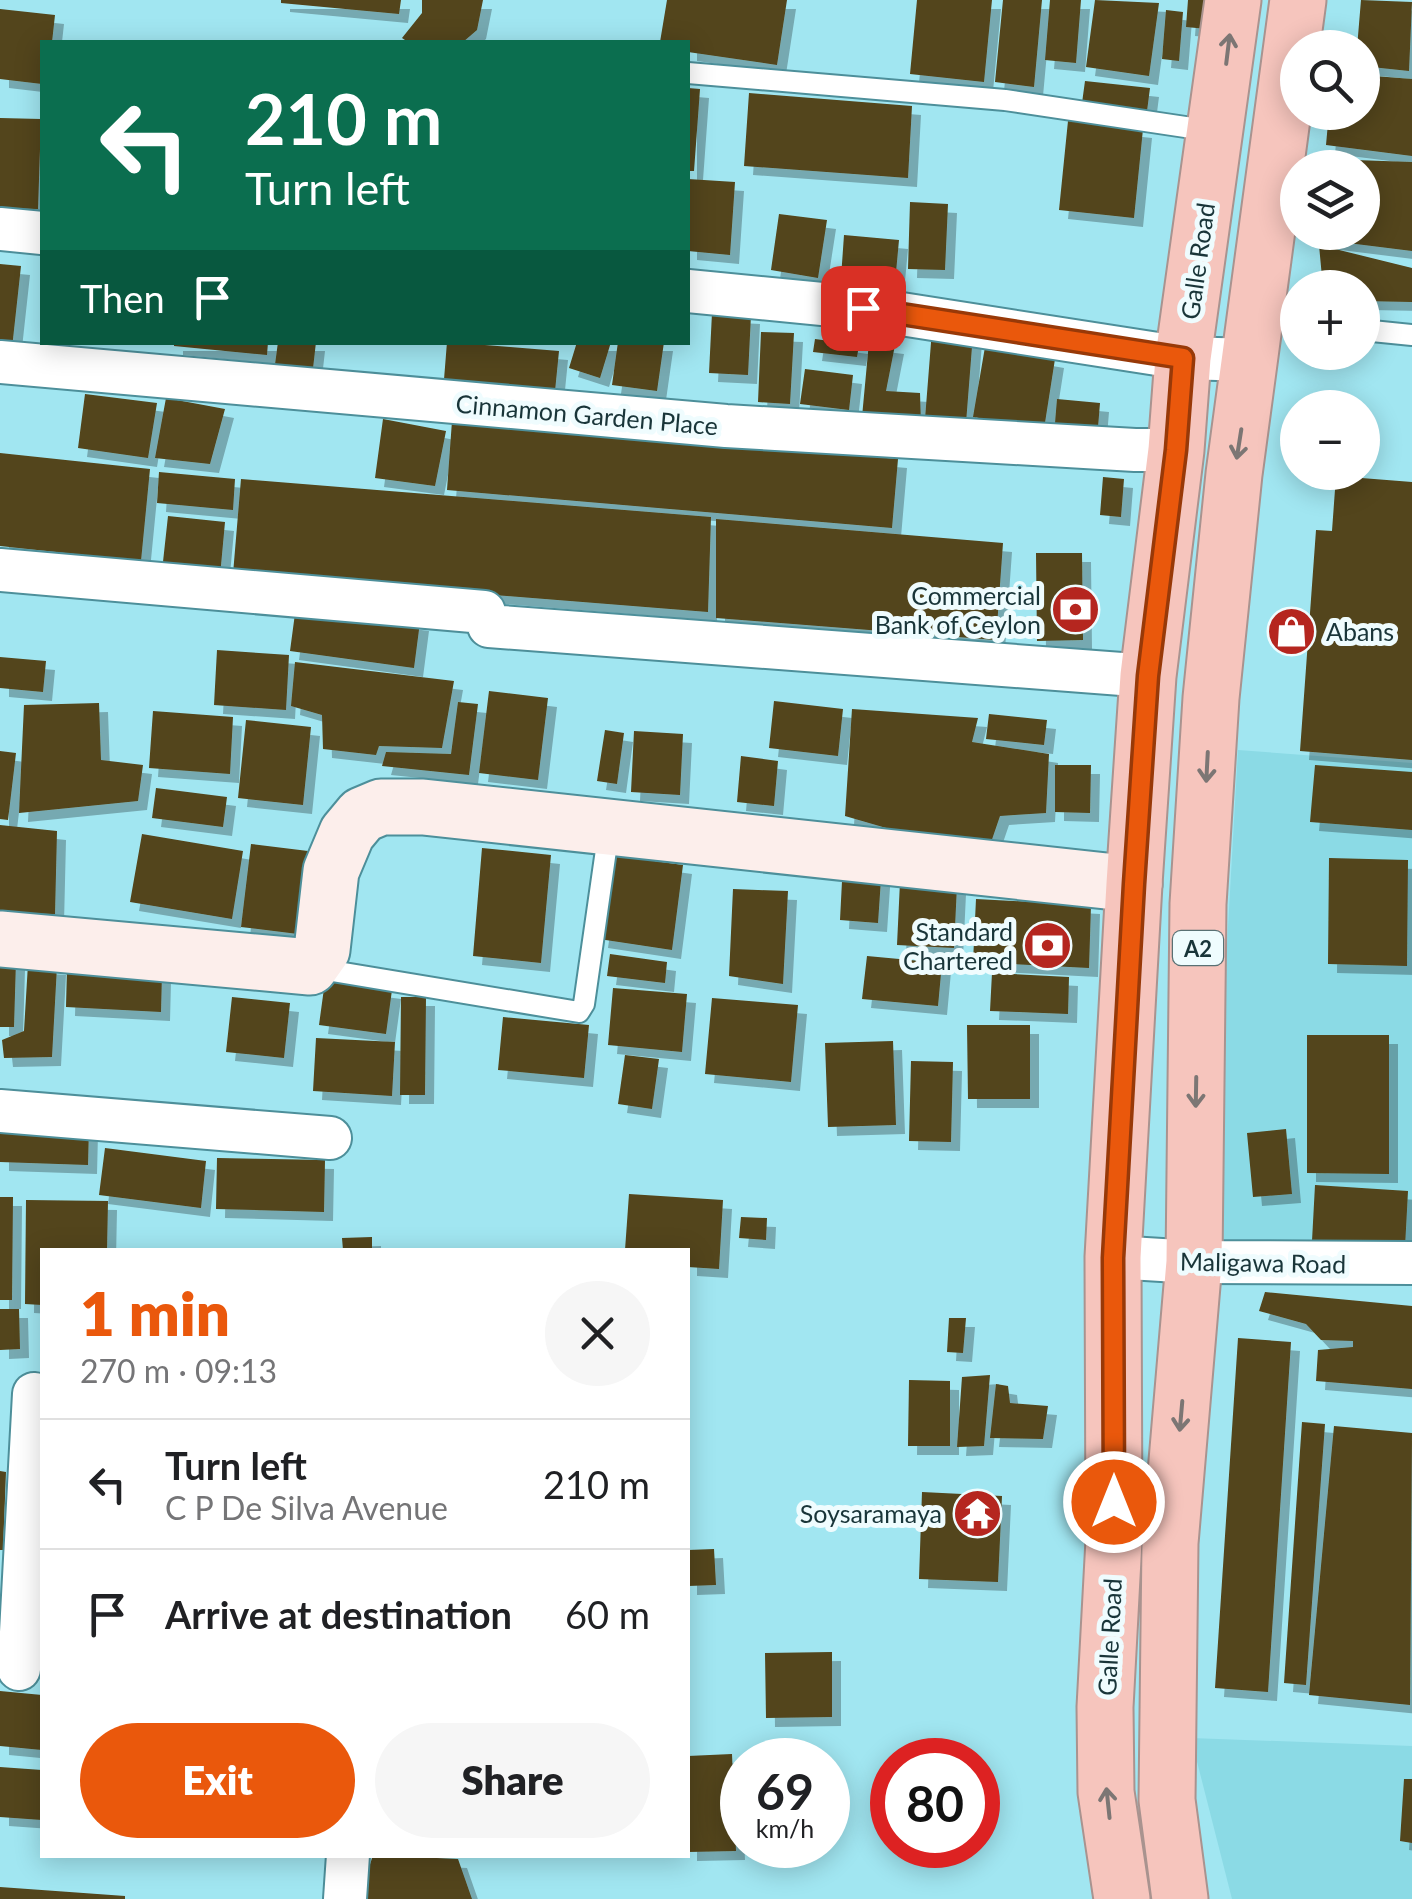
<!DOCTYPE html>
<meta charset="utf-8">
<style>
body{margin:0;font-family:Lato,sans-serif;background:#f6f6f6;color:#202124;height:100vh;display:flex;flex-direction:column;font-size:38px;white-space:nowrap}
*{box-sizing:border-box;margin:0}
p{font-size:32px;color:#757577}
.icon{flex:none;width:55px;height:55px;fill:none;stroke:currentColor;stroke-width:2;stroke-linecap:round;stroke-linejoin:round}
.map{position:relative;flex:1;overflow:hidden}
.panel{position:absolute;left:40px;top:1248px;width:650px;height:610px;display:flex;flex-direction:column;background:#fff;border-radius:0px;box-shadow:0 5px 25px #0003}
.panel>*{flex:none}
.banner{position:absolute;left:40px;top:40px;width:650px;height:305px;border-radius:0px;box-shadow:0 5px 25px #0003;background:#0b6e4f;color:#fff;overflow:hidden}
.tools{position:absolute;left:1280px;top:30px;display:grid;gap:20px}
.tools a{display:grid;place-items:center;width:100px;height:100px;border-radius:50%;background:#fff;box-shadow:0 5px 25px #0003;font-size:50px}
.speed{position:absolute;left:720px;top:1738px;display:flex;gap:20px;font-size:50px;font-weight:700;text-align:center}
.speed>*{display:grid;place-content:center;width:130px;height:130px;border-radius:50%;background:#fff;box-shadow:0 5px 25px #0003;line-height:1}
.speed small{font-size:25px;font-weight:400}
.speed .limit{border:15px solid #d22;background:#fff;color:#111}
.pin{position:absolute;display:grid;place-items:center;width:85px;height:85px;color:#fff;margin:-42px;border-radius:20px;box-shadow:0 5px 15px #0006}
.me{position:absolute;width:110px;margin:-55px;rotate:0deg;stroke-linejoin:round;filter:drop-shadow(0 0 8px #0008)}
.turn{display:flex;align-items:center;gap:35px;height:210px;padding:0 40px;font-size:45px}
.turn .icon{width:130px;height:130px;stroke-width:2.5}
.turn b{display:block;font-size:70px;line-height:85px}
.then{display:flex;align-items:center;height:95px;padding:0 40px;background:#0003;gap:20px;font-size:38px}
.round{display:grid;place-items:center;flex:none;width:105px;height:105px;border-radius:52px;background:#f6f6f6}
.summary{display:flex;align-items:center;justify-content:space-between;height:170px;padding:0 40px}
h1{font-size:60px;font-weight:800;line-height:75px;color:#ea580c}
.cta{display:flex;gap:20px;margin-top:auto;padding:20px 40px}
.cta a{flex:1;height:115px;border-radius:60px;background:#ea580c;color:#fff;font-size:40px;font-weight:800;line-height:115px;text-align:center}
.cta a+a{background:#f6f6f6;color:#202124}
ul{padding:0;list-style:none}
li{display:flex;align-items:center;gap:30px;height:130px;padding:0 40px;border-top:2px solid #e0e0e0}
li div{flex:1}
li b{display:block;font-size:38px}
li em{font-style:normal}
.map>svg:first-child{display:block}
.built{fill:#8bdae5}
.building{fill:#53441a;filter:url(#shadow)}
.lines{fill:none;stroke-linecap:round;stroke-linejoin:round}
.lane-casing{stroke:#4d8f9a;stroke-width:24}
.street-casing{stroke:#4d8f9a;stroke-width:46}
.secondary-casing{stroke:#4d8f9a;stroke-width:59}
.highway-casing{stroke:#a9938f;stroke-width:59}
.lane{stroke:#fff;stroke-width:20}
.street{stroke:#fff;stroke-width:42}
.secondary{stroke:#fceeeb;stroke-width:55}
.highway{stroke:#f6c5bd;stroke-width:55}
.oneway{stroke:#7c7674}
.route-casing{stroke:#983908;stroke-width:25}
.route{stroke:#ea580c;stroke-width:18}
.labels{text-anchor:middle;dominant-baseline:central;stroke-width:10;stroke-linejoin:round;paint-order:stroke}
.shield{fill:#effcfe;stroke:#597174;stroke-width:2.5}
.shield-label{font-size:22px;font-weight:bold;fill:#193539}
.street-label{font-size:25px;fill:#193539;stroke:#effcfe}
.poi-label{font-size:25px;fill:#193539;stroke:#effcfe;text-anchor:end}
</style>
<div class="map">
<svg width="1412" height="1899" viewBox="0 0 1412 1899">
<defs>
<filter id="shadow"><feDropShadow dx="9" dy="9" stdDeviation="0" flood-color="#0004"/></filter>
</defs>
<rect width="100%" height="100%" fill="#a1e6f1"/>
<path class="built" d="M1238,750L1412,763V1260L1210,1246Z
M1191,1738L1412,1746V1899H1232Z"/>
<path class="building" d="M281,0H401L399,14L281,3Z
M422,0H483L477,30L463,42H408L402,38L422,13Z
M667,0H787L777,65L688,52V42H660Z
M917,0H992L984,82L910,74Z
M1003,0H1042L1034,87L995,82Z
M1050,0H1081L1076,63L1045,60Z
M1095,0L1159,3L1149,76L1086,67Z
M1188,0H1210L1207,29L1186,27Z
M1361,0L1412,2L1409,71L1362,66V48H1357Z
M0,9L55,15L52,42H42V84L0,79Z
M1166,10L1183,12L1179,61L1162,59Z
M1362,75L1412,79V156L1326,145L1329,112H1362Z
M1085,81L1150,88L1147,111L1082,103Z
M688,88L700,89L694,171H688Z
M749,93L912,106L908,178L744,166Z
M0,118L41,119L38,209L0,208Z
M1068,121L1143,129L1134,218L1059,210Z
M1326,159L1412,162V251L1324,240V232H1362V168H1325Z
M688,179L735,182L730,255L688,251Z
M910,202L948,204L945,270L908,269Z
M779,214L827,220L818,278L771,270Z
M844,235L899,240L895,283L841,278Z
M1319,245L1412,268V302L1362,301V288H1323Z
M0,264L21,266L12,348L0,347Z
M712,313L751,315L748,375L709,373Z
M932,330L973,334L966,423L925,419Z
M761,332L794,333L790,404L758,402Z
M815,339L859,345L857,357L813,352Z
M174,342H268L267,355L174,346Z
M278,342H316L312,377L274,372Z
M447,342L559,351L554,401L443,392Z
M577,342H611L600,378L569,368Z
M618,342H664L657,391L612,385Z
M869,342L895,345L886,391L920,393L921,425L862,417Z
M985,347L1055,359L1044,429L973,417Z
M805,369L853,375L849,410L800,404Z
M85,394L157,403L148,458L78,448Z
M166,398L225,409L210,464L155,458Z
M1057,399L1100,403L1097,439L1054,435Z
M383,419L446,431L435,486L375,478Z
M452,421L898,459L892,528L447,490Z
M0,453L150,469L141,561L0,546Z
M159,472L235,479L233,510L157,503Z
M1336,476L1412,482V760L1300,751L1316,530L1332,531Z
M1103,477L1124,479L1121,517L1100,515Z
M241,479L711,517L708,612L233,574Z
M168,516L225,522L220,576L162,571Z
M716,519L1003,543L996,640L716,618Z
M1036,553H1082L1083,640L1037,641Z
M296,606L420,622L414,668L290,651Z
M217,650L289,655L286,710L214,705Z
M0,657L46,661L43,692L0,688Z
M295,662L454,681L442,748L379,746L376,755L323,749L322,715L291,706Z
M489,691L548,698L538,780L479,773Z
M774,701L843,709L838,756L769,748Z
M458,702L478,704L469,775L382,766L386,752L451,754Z
M99,703L101,760L143,765L138,801L19,813L24,705Z
M852,709L978,718L972,742L1049,754L1046,813L1000,816L986,857L845,816Z
M153,711L233,717L230,774L149,768Z
M989,714L1047,720L1044,745L986,739Z
M246,720L311,727L303,805L238,798Z
M605,730L624,733L617,784L597,781Z
M634,731L683,734L680,795L631,792Z
M0,751L16,753L8,820L0,819Z
M741,756L778,761L774,806L737,802Z
M1055,765H1091L1090,813L1055,812Z
M1315,765L1412,772V830L1310,822Z
M156,788L227,797L223,827L152,818Z
M0,825L57,831L55,914L0,913Z
M142,834L243,851L232,919L130,902Z
M251,844L308,851L298,934L241,927Z
M482,848L551,855L541,963L473,956Z
M611,855L683,865L672,950L599,939Z
M1329,858L1408,860L1407,966L1328,964Z
M843,862L882,864L878,923L840,920Z
M900,882L957,885L954,948L897,945Z
M733,889L788,891L783,984L729,976Z
M976,899L1091,905L1089,968L973,962Z
M610,954L667,962L665,983L607,976Z
M867,956L942,963L938,1006L862,999Z
M0,959L16,960L14,1027H0Z
M28,964L57,966L52,1057L4,1058L2,1040L24,1031Z
M67,968L162,973L161,1012L66,1007Z
M992,973L1069,977L1068,1014L990,1011Z
M325,981L392,990L386,1034L319,1025Z
M613,988L687,994L682,1052L608,1045Z
M232,997L290,1003L284,1058L226,1052Z
M401,997H426L425,1095H400Z
M712,998L798,1005L791,1082L705,1074Z
M503,1017L589,1025L584,1078L498,1070Z
M967,1025H1030V1099H968Z
M1307,1035H1389V1174L1307,1173Z
M316,1038L395,1042L392,1096L313,1091Z
M893,1041L896,1125L828,1127L825,1043Z
M625,1055L659,1059L652,1109L618,1104Z
M911,1061L953,1062L951,1142L909,1141Z
M0,1121L89,1125L88,1165L0,1162Z
M1286,1129L1292,1194L1253,1197L1247,1133Z
M105,1148L206,1161L201,1208L99,1195Z
M217,1158L325,1160L324,1212L216,1209Z
M1315,1185L1408,1191L1405,1247L1312,1241Z
M629,1194L723,1200L719,1269L688,1267V1250H625Z
M0,1197H13L12,1300H0Z
M26,1200L108,1201L107,1250H42V1305L25,1304Z
M741,1217L767,1218L766,1240L739,1238Z
M372,1237V1250H343L342,1238Z
M1265,1292L1412,1306V1389L1316,1381L1318,1350L1353,1347V1341L1321,1340L1306,1324L1259,1311Z
M0,1309H19L20,1349L0,1350Z
M949,1318H966L963,1353L947,1352Z
M1238,1338L1291,1342L1268,1692L1215,1688Z
M990,1375L984,1446L957,1447L962,1377Z
M909,1380L950,1381V1446H908Z
M996,1384L1008,1386L1010,1403L1048,1406L1043,1439L990,1438Z
M1302,1422L1325,1424L1306,1685L1284,1683Z
M1334,1426L1412,1433L1410,1705L1309,1695Z
M0,1471L6,1472L3,1550H0Z
M922,1492L1002,1496L998,1582L919,1579Z
M714,1549L716,1585L688,1586V1550Z
M832,1652V1717L766,1718L765,1653Z
M0,1691L42,1695V1750L0,1746Z
M732,1754L736,1851L688,1852V1756Z
M0,1767L42,1770V1820L0,1817Z
M1404,1779H1412V1843L1400,1841Z
M373,1855L458,1859L472,1899H359Z
M0,1887L125,1896V1899H0Z"/>
<g class="lines">
<defs>
<path id="lane" d="M688,73L1005,100L1212,131
M1259,317L1298,322
M1362,330L1412,335
M314,968L579,1012L584,1004L609,829"/>
<path id="street" d="M0,229L42,233
M688,291L863,308L1183,358L1252,360
M0,362L726,426L1135,450H1176
M0,570L484,612L489,626L1148,676
M0,1111L330,1138
M1113,1257L1194,1262L1412,1263
M19,1669L34,1394
M345,1899L348,1855"/>
<path id="secondary" d="M0,939L310,967L322,950L331,871L347,833L362,815L381,807H423L1134,884"/>
<path id="highway" d="M1122,1899L1106,1792L1105,1707L1114,1540L1113,1257L1134,884L1148,676L1176,450L1183,358L1233,0
M1180,1899L1167,1800L1170,1543L1194,1262L1198,904L1211,698L1234,474L1298,0"/>
</defs>
<use href="#lane" class="lane-casing"/>
<use href="#street" class="street-casing"/>
<use href="#secondary" class="secondary-casing"/>
<use href="#highway" class="highway-casing"/>
<use href="#lane" class="lane"/>
<use href="#street" class="street"/>
<use href="#secondary" class="secondary"/>
<use href="#highway" class="highway"/>
</g>
<defs><path id="oneway-shaft" d="M-6 0H5M1.5-3L5.5 0L1.5 3" fill="none" stroke-width="1.6" stroke-linecap="round" stroke-linejoin="round" transform="scale(2.5)"/></defs>
<g class="oneway">
<use href="#oneway-shaft" transform="translate(1228 49) rotate(-83)"/>
<use href="#oneway-shaft" transform="translate(1239 444) rotate(99)"/>
<use href="#oneway-shaft" transform="translate(1207 767) rotate(93)"/>
<use href="#oneway-shaft" transform="translate(1196 1092) rotate(91)"/>
<use href="#oneway-shaft" transform="translate(1181 1416) rotate(95)"/>
<use href="#oneway-shaft" transform="translate(1108 1803) rotate(-96)"/>
</g>
<g class="lines">
<defs>
<path id="route" d="M863,308L1183,358L1176,450L1148,676L1134,884L1113,1258L1114,1502"/>
</defs>
<use href="#route" class="route-casing"/>
<use href="#route" class="route"/>
</g>
<defs>
<symbol id="bank-disc" viewBox="-11 -11 22 22"><circle r="9.5" fill="#b5261f" stroke="#effcfe"/><path d="M-6-4H6V4H-6ZM0-2.3a2.3 2.3 0 1 0 0 4.6a2.3 2.3 0 1 0 0-4.6Z" fill="#fff"/></symbol>
<symbol id="shop-disc" viewBox="-11 -11 22 22"><circle r="9.5" fill="#b5261f" stroke="#effcfe"/><path d="M-5-2.5h2.3a2.7 3.5 0 0 1 5.4 0H5L5.5 6h-11ZM-1.5-2.5h3a1.5 2.3 0 0 0-3 0Z" fill="#fff"/></symbol>
<symbol id="temple-disc" viewBox="-11 -11 22 22"><circle r="9.5" fill="#b5261f" stroke="#effcfe"/><path d="M0-6L5-2H3V0L6.5 2.5H4V6H1.5V3h-3V6H-4V2.5H-6.5L-3 0V-2H-5Z" fill="#fff"/></symbol>
</defs>
<g fill-rule="evenodd">
<use href="#bank-disc" x="1048" y="582" width="55" height="55"/>
<use href="#shop-disc" x="1264" y="604" width="55" height="55"/>
<use href="#bank-disc" x="1020" y="918" width="55" height="55"/>
<use href="#temple-disc" x="950" y="1486" width="55" height="55"/>
</g>
<g class="labels">
<rect class="shield" x="1173" y="931" width="50" height="34" rx="8"/>
<g class="shield-label">
<text x="1198" y="948">A2</text>
</g>
<g class="street-label">
<text transform="translate(1197 261) rotate(-82)">Galle Road</text>
<text transform="translate(587 414) rotate(5)">Cinnamon Garden Place</text>
<text transform="translate(1263 1262) rotate(1)">Maligawa Road</text>
<text transform="translate(1109 1637) rotate(-87)">Galle Road</text>
</g>
<g class="poi-label">
<text x="1041" y="595">Commercial<tspan x="1041" dy="29">Bank of Ceylon</tspan></text>
<text x="1326" y="631" text-anchor="start">Abans</text>
<text x="1013" y="931">Standard<tspan x="1013" dy="29">Chartered</tspan></text>
<text x="942" y="1513">Soysaramaya</text>
</g>
</g>
</svg>
<div class="tools">
<a><svg class="icon" aria-label="search" viewBox="0 0 24 24"><circle cx="10" cy="10" r="6"/><path d="M15 15l6 6"/></svg></a>
<a><svg class="icon" aria-label="layers" viewBox="0 0 24 24"><path d="M12 4l9 5-9 5-9-5zM3 14l9 5 9-5"/></svg></a>
<a>+</a>
<a>−</a>
</div>
<div class="speed"><div>69<small>km/h</small></div><div class="limit">80</div></div>
<div class="pin" style="left:863px;top:308px;background:#d93025"><svg class="icon" aria-label="arrive" viewBox="0 0 24 24"><path d="M6 21V4h12l-3 4 3 4H6"/></svg></div>
<svg class="me" style="left:1114px;top:1502px" viewBox="-20 -20 40 40"><circle r="17" fill="#ea580c" stroke="#fff" stroke-width="3"/><path d="M0-11L8 9 0 5-8 9z" fill="#fff"/></svg>
<div class="banner">
<div class="turn"><svg class="icon" aria-label="left" viewBox="0 0 24 24"><path d="M17 20v-9H6M10 6l-5 5 5 5"/></svg><div><b>210 m</b>Turn left</div></div>
<div class="then">Then<svg class="icon" aria-label="arrive" viewBox="0 0 24 24"><path d="M6 21V4h12l-3 4 3 4H6"/></svg></div>
</div>
<section class="panel">
<div class="summary"><div><h1>1 min</h1><p>270 m · 09:13</p></div><a class="round"><svg class="icon" aria-label="close" viewBox="0 0 24 24"><path d="M6 6l12 12M18 6L6 18"/></svg></a></div>
<ul>
<li><svg class="icon" aria-label="left" viewBox="0 0 24 24"><path d="M17 20v-9H6M10 6l-5 5 5 5"/></svg><div><b>Turn left</b><p>C P De Silva Avenue</p></div><em>210 m</em></li>
<li><svg class="icon" aria-label="arrive" viewBox="0 0 24 24"><path d="M6 21V4h12l-3 4 3 4H6"/></svg><div><b>Arrive at destination</b></div><em>60 m</em></li>
</ul>
<div class="cta"><a>Exit</a><a>Share</a></div>
</section>
</div>
